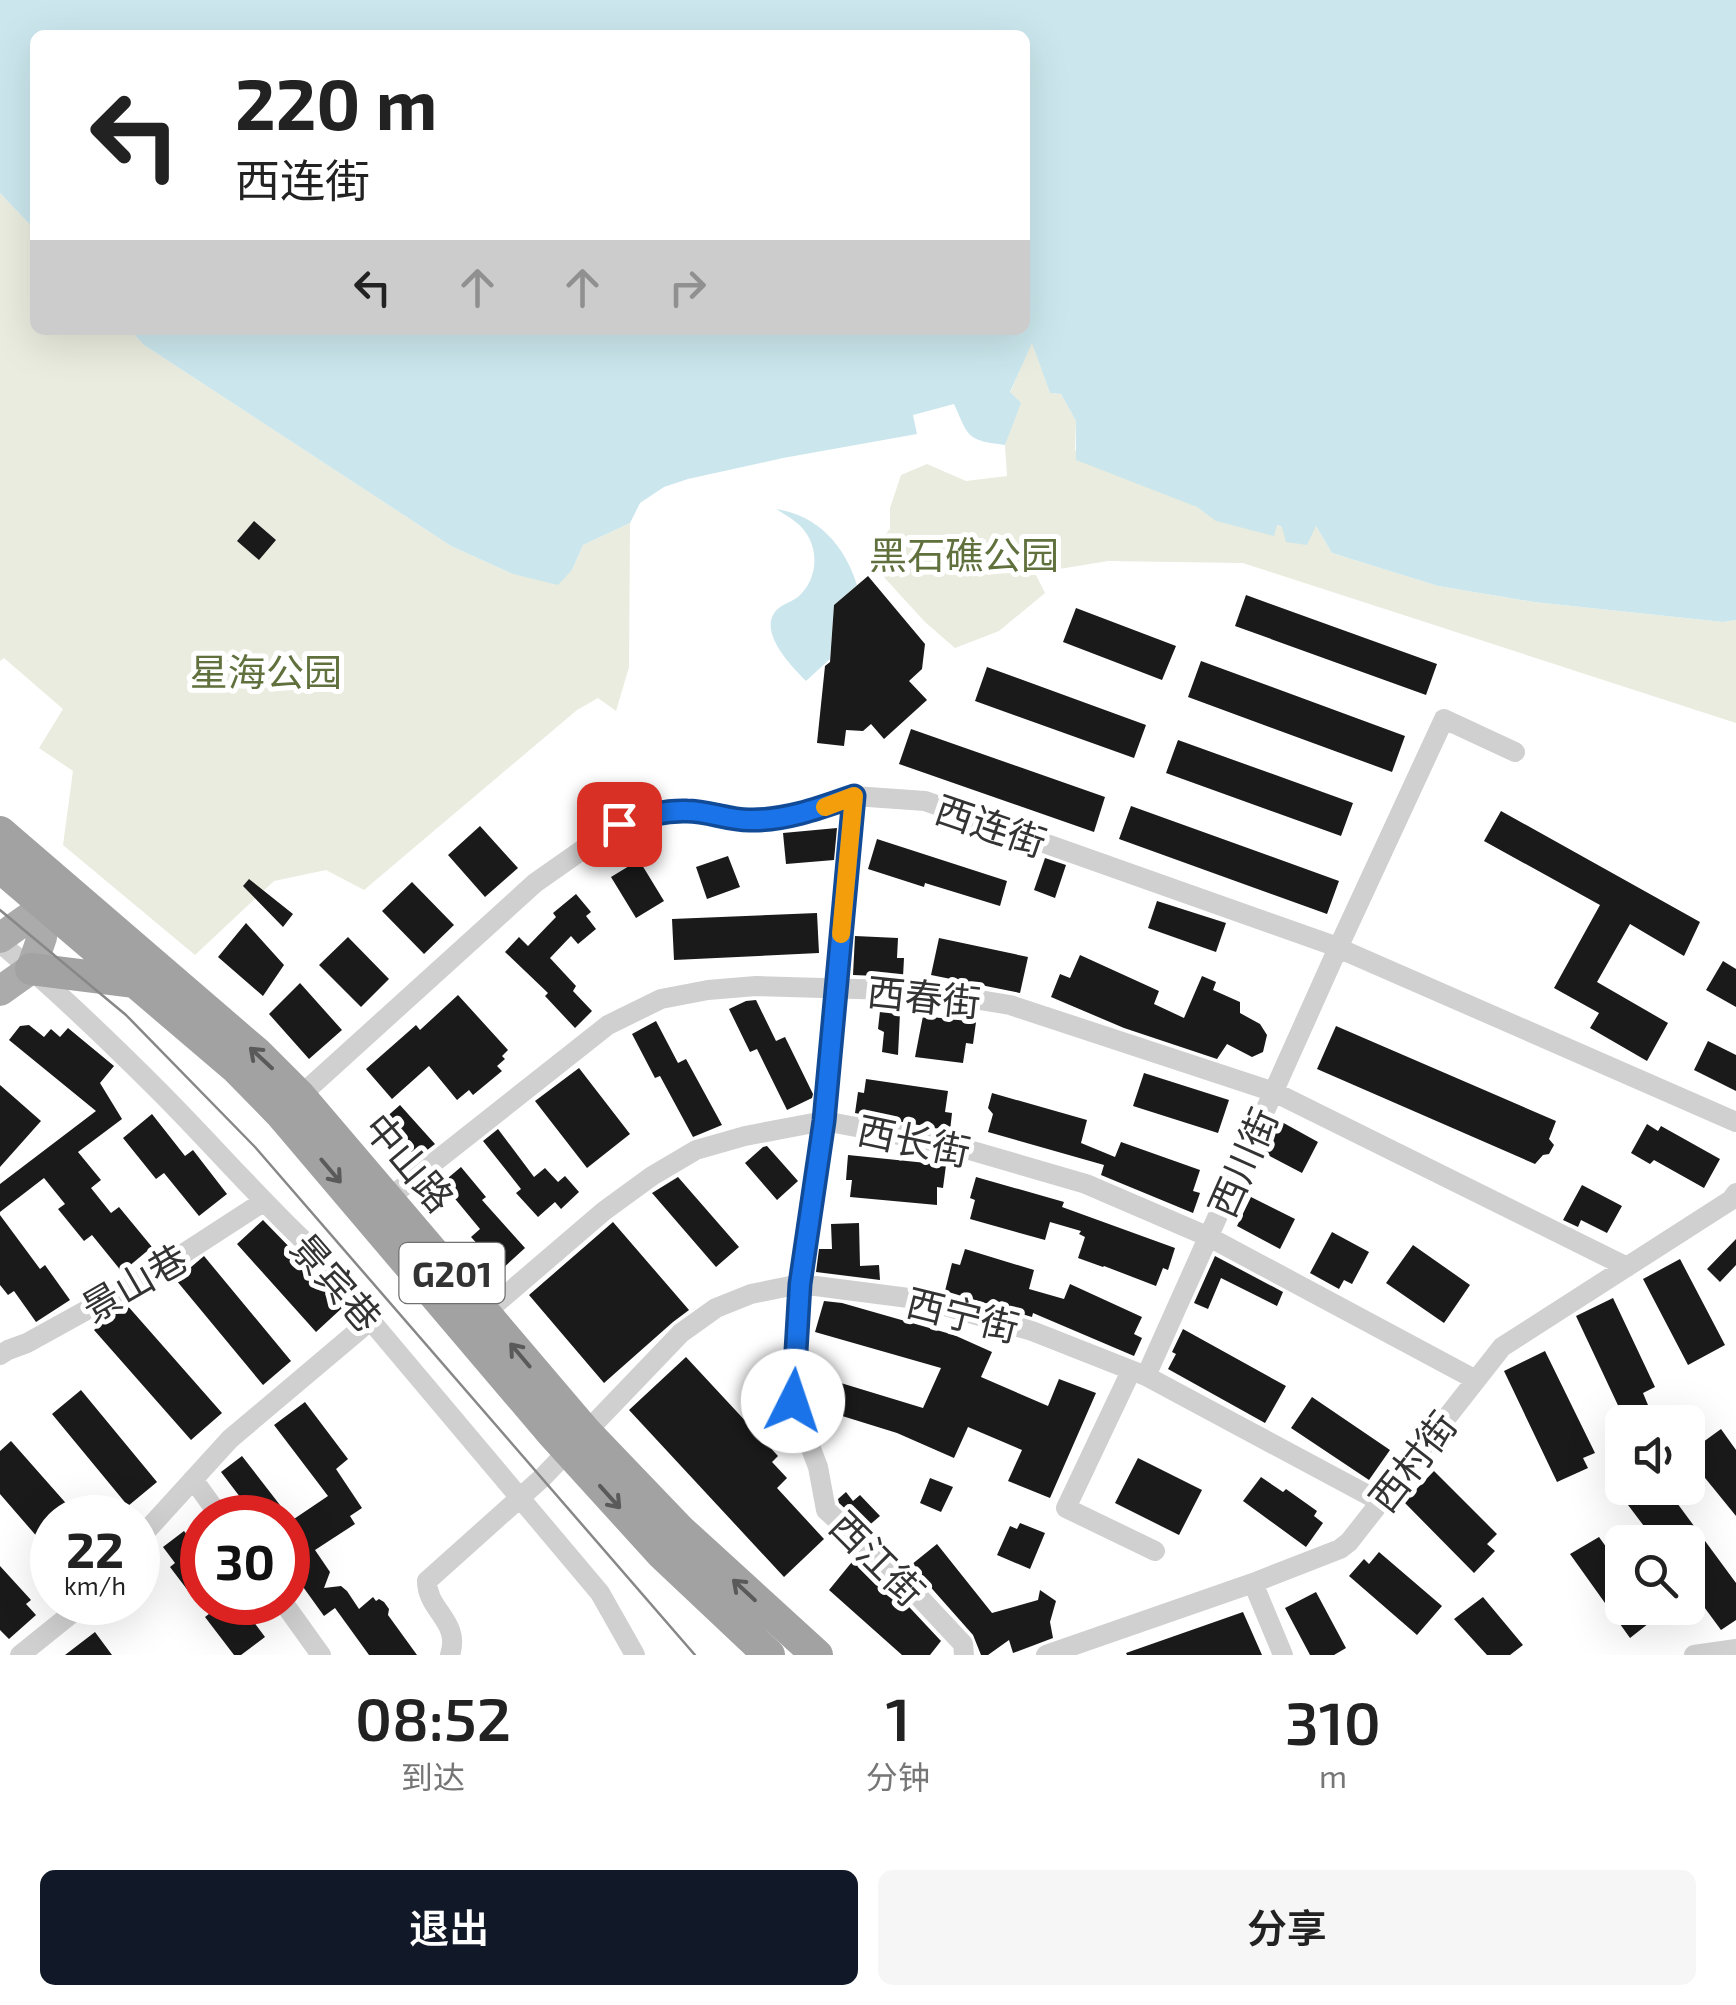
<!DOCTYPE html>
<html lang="zh">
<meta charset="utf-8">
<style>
body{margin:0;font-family:"Exo 2","Noto Sans SC",sans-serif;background:#f6f6f6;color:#222;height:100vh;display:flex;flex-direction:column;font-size:38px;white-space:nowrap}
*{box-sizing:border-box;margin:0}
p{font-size:32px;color:#767676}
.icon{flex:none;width:55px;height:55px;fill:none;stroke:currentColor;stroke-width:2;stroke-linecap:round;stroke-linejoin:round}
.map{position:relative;height:1655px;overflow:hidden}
.side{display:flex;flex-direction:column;background:#fff;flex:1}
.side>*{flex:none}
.hud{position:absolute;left:30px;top:30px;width:1000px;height:305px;border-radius:15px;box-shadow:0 10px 40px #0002;background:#fff;color:#222;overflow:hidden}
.tools{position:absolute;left:1605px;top:1405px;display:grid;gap:20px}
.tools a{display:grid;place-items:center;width:100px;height:100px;border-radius:15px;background:#fff;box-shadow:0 10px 40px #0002;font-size:50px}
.speed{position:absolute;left:30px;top:1495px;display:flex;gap:20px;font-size:50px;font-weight:700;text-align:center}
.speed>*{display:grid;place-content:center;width:130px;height:130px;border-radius:50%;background:#fff;box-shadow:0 10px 40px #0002;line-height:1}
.speed small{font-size:25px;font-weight:400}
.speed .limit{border:15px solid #d22;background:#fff;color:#111}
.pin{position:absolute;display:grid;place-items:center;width:85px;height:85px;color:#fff;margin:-42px;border-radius:20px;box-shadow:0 5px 15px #0006}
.me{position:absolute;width:110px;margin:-55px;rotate:4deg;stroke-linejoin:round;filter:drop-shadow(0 0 8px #0008)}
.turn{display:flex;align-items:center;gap:35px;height:210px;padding:0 40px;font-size:45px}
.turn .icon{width:130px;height:130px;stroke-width:2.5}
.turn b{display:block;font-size:70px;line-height:85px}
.lanes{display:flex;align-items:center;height:95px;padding:0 40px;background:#0003;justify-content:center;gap:50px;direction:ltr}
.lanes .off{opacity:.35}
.eta{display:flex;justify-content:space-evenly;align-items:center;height:170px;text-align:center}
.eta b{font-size:60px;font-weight:600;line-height:70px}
.action{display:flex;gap:20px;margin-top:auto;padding:20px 40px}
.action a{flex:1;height:115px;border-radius:15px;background:#111827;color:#fff;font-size:40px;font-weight:600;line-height:115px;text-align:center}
.action a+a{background:#f6f6f6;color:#222}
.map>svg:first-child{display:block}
.green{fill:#e9ecde}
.water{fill:#cbe7ed}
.building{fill:#1a1a1a}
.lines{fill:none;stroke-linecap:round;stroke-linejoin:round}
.minor{stroke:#d0d0d0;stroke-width:20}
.primary{stroke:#ababab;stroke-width:30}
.trunk{stroke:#a2a2a2;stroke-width:32}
.tram{stroke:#888;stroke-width:2.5}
.oneway{stroke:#5a5a5a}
.route-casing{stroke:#114b97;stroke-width:25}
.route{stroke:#1a73e8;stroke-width:18}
.slow{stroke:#f59e0b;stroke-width:18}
.labels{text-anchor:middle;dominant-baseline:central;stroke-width:10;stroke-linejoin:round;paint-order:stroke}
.shield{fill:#fff;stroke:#707070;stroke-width:2.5}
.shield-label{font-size:35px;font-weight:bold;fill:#333}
.park-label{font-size:38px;fill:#61713d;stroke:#fff}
.street-label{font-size:38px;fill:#333;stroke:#fff}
</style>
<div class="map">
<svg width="1736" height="1655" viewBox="0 0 1736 1655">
<rect width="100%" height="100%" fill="#fff"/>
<path class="green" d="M0,193L35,230V330H130L144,345L451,546L513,574L572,570L583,545L630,523L629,667L616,711L598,698L577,710L364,890L326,870L274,881L195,955L63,845L73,771L39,748L63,709L4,658L0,661Z
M1032,341L1050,393L1061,394L1076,421L1075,450L1197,507L1217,521L1274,535L1276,525L1282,527L1316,526L1332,553L1438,586L1534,602L1723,622L1736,620V723L1243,563L1108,561L1035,573L1045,593L999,631L955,648L925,622L882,575L883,537L890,529V508L901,475L927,464L966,481L1007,476L1005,445L1011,426L1010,393Z"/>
<path class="water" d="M0,0H1736V620L1723,622L1534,602L1438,586L1332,553L1316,526L1307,545L1286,542L1282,527L1277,525L1274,536L1216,521L1197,507L1076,460V421L1061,394L1050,393L1032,343L1010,392L1021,403L1005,445C966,440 969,437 954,404L913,415L917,434L783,458L688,479L664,487L640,503L630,523L583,545L572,570L558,585L513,574L451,546L144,345L130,330H1025V35H35V230L0,193Z
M776,509C818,515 845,546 857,585L834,605L830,659L806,681C792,667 762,636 773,615C778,605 790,603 798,597C816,582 820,553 806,533C799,522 787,516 776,509Z"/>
<path class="building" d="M254,521L276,540L259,560L237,541Z
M868,576L925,644L922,669L909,681L927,700L884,739L871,724L863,731L846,730L844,746L817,743L825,666L830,662L834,605Z
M1246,595L1437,664L1426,695L1235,626Z
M1076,608L1176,646L1162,680L1063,642Z
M1201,661L1405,736L1392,772L1188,697Z
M987,667L1146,725L1134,758L975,701Z
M911,729L1105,797L1094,832L899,764Z
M1178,740L1353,803L1341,836L1166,773Z
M1131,806L1339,881L1327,914L1119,839Z
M1501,811L1700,922L1684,956L1630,924L1597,982L1668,1023L1647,1061L1590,1028L1599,1013L1554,988L1600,905L1484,841Z
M480,826L518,868L485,897L448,855Z
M837,828L834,860L786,864L783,833Z
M877,839L1007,881L1000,906L925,883L924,887L868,869Z
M728,856L740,887L707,899L696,867Z
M1045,858L1066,865L1055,898L1034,890Z
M639,860L664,901L636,918L611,877Z
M249,879L293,914L283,927L243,886Z
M412,882L454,925L424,954L382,911Z
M576,894L591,912L586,916L596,929L578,944L571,936L550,958L576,986L573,991L592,1011L575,1028L545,996L548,993L505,952L519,937L528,946L556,917L553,913Z
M1157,901L1226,923L1216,952L1148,928Z
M817,913L819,953L674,960L672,919Z
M246,923L284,965L263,996L218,957Z
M855,936L898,938L897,958H904L903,977L853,975Z
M348,937L389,979L361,1007L319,965Z
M939,938L1028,957L1020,993L931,975Z
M1080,955L1159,991L1154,1004L1184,1018L1202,976L1216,982L1213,990L1240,1002V1013L1260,1024L1267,1035L1263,1052L1252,1057L1227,1044L1217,1059L1124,1028L1051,997L1060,974L1070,978Z
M1723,961L1736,969V1007L1706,990Z
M300,983L342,1030L309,1059L269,1014Z
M458,995L508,1050L502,1056L505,1059L497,1066L502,1071L473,1095L469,1090L457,1100L429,1066L392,1099L366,1069L416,1025L420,1030Z
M756,1000L776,1041L785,1037L813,1094L812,1098L787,1110L757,1049L750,1052L729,1009L746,1001Z
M880,1011L900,1013L898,1055L882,1052L884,1032L878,1029Z
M923,1016L976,1022L973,1044L966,1043L963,1063L915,1057Z
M656,1021L678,1063L686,1059L722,1125L693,1137L660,1076L655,1078L632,1034Z
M29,1025L44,1037L51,1029L60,1037L68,1028L114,1066L100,1083L122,1119L78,1152L101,1180L91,1188L111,1213L119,1207L152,1247L122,1272L92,1235L84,1241L58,1209L65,1204L44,1178L0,1212V1184L96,1111L9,1040L20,1026Z
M1336,1026L1556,1121L1549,1139L1554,1145L1549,1154L1543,1155L1535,1164L1317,1069Z
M1708,1041L1736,1055V1091L1694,1070Z
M579,1068L630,1134L587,1168L535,1101Z
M1144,1073L1229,1100L1218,1133L1133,1106Z
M866,1079L948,1091L945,1112L952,1113L950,1131L855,1113L858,1092L864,1093Z
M0,1085L41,1121L0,1167Z
M992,1093L1087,1120L1081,1143L1115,1157L1121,1142L1200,1170L1193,1191L1200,1193L1193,1213L1101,1175L1104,1165L988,1132L993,1114L988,1108Z
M400,1105L435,1144L417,1158L383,1120Z
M152,1114L185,1156L193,1150L227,1194L199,1216L164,1173L156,1179L123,1138Z
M1280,1121L1318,1142L1302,1173L1264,1153Z
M1647,1124L1658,1131L1661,1126L1720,1159L1704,1188L1654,1160L1650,1164L1631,1153Z
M498,1129L534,1177L545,1168L558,1182L565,1176L579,1192L561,1209L555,1202L538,1217L516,1193L521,1189L483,1141Z
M767,1146L798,1181L777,1200L745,1163L763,1147Z
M848,1155L946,1165L943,1188L937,1187V1205L850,1197L852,1180H846Z
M461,1167L486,1197L482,1200L525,1248L501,1270L471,1237L480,1229L442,1183Z
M678,1177L739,1247L716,1267L652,1193Z
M976,1177L1064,1202L1062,1207L1175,1248L1168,1270L1163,1268L1156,1286L1104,1266L1103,1267L1078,1258L1085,1237L1079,1234L1081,1231L1050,1222L1045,1240L970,1219L975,1200L970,1198Z
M1582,1185L1622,1206L1607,1233L1581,1220L1578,1227L1563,1220Z
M1251,1197L1295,1219L1280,1249L1237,1226Z
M0,1215L40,1269L45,1265L70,1300L36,1322L14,1291L8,1295L0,1285Z
M263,1220L300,1258L342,1308L316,1332L237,1244Z
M613,1222L689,1310L673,1322L604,1383L529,1295Z
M859,1223L860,1266L879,1265L880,1280L816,1272L819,1249H832L831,1224Z
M1332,1232L1369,1252L1352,1284L1344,1280L1339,1289L1310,1273Z
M1736,1239V1265L1720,1282L1707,1269Z
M1413,1245L1470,1285L1444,1323L1386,1283Z
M965,1249L1034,1270L1029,1289L1064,1299L1070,1284L1142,1317L1134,1334L1142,1338L1134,1356L1033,1313L1032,1317L945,1291L952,1263L960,1265Z
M204,1256L291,1361L263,1385L176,1280Z
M1215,1256L1283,1292L1277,1306L1221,1278L1208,1309L1194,1303Z
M1680,1259L1725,1345L1688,1365L1643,1279Z
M1613,1298L1655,1387L1643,1393L1648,1405L1623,1416L1576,1316Z
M824,1301L842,1303L954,1335L992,1352L981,1377L1048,1406L1059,1379L1096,1393L1050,1498L1008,1481L1022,1450L968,1427L954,1458L897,1433L810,1406L807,1399L808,1373L923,1408L941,1368L815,1332Z
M126,1304L222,1413L191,1440L94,1330Z
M1183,1329L1286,1386L1265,1423L1168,1369L1176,1354L1172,1352Z
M1545,1351L1595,1453L1583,1458L1588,1468L1557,1482L1504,1371Z
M686,1357L778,1456L772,1462L787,1478L777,1488L824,1539L784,1577L629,1410Z
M81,1390L157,1482L128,1506L52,1414Z
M1312,1397L1390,1450L1369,1480L1291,1428Z
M305,1402L348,1459L336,1469L362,1508L350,1516L355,1524L315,1550L330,1572L324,1588L341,1586L347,1591L359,1609L373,1597L376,1601L379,1599L384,1602L389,1609L388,1615L417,1655H369L335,1608L324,1616L288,1566V1523L328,1496L274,1425Z
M1721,1429L1736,1450V1516L1688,1457V1453Z
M11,1441L79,1518H52V1554L0,1494V1451Z
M242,1456L290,1518H256L221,1472Z
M1138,1458L1202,1490L1179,1535L1115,1503Z
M1434,1471L1497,1534L1487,1544L1495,1551L1474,1573L1404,1502Z
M1261,1477L1283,1492L1286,1489L1317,1511L1314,1516L1323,1523L1306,1547L1243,1501Z
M930,1478L953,1487L941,1512L920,1503Z
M1642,1488H1666L1736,1583V1620L1721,1630L1688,1585V1542H1656L1625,1501Z
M846,1492L853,1501L860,1495L880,1516L866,1528L839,1503L838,1499Z
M1020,1523L1045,1533L1030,1569L997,1555L1010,1526L1017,1529Z
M184,1531L202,1554V1582L189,1592L170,1567L175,1563L163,1547Z
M1599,1537L1622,1569V1608H1651L1658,1616L1630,1638L1570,1554Z
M937,1544L992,1613L1038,1600L1040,1590L1056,1601L1050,1622L1053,1638L1013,1653L1009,1640L988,1655H981L973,1635L911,1565Z
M1379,1552L1442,1606L1417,1635L1349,1576L1364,1559L1369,1564Z
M856,1557L896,1593L941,1641L930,1655H902L829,1590Z
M0,1566L31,1600L26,1604L36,1615L9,1639L0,1630Z
M1316,1592L1346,1648L1334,1655H1310L1285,1608Z
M1483,1597L1523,1645L1510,1655H1487L1454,1619Z
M209,1602H239L265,1637L241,1655H234L205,1617L214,1610Z
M1243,1612L1262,1655H1127L1126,1653Z
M95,1632L112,1655H65Z"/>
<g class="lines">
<path class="minor" d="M854,796L824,1121L800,1284L793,1401L818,1467L826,1510L906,1583L963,1644L964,1655
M0,943C55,989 107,1039 158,1090C207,1139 252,1191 302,1239L600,1593L635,1655
M300,1096L535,883L619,824L654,813L688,810L747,820L775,818L818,810L854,796L925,801L1329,944L1736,1122
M389,1198L608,1025L661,999L708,990L756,986L925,991L1010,1005L1274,1092L1627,1267
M485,1313L604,1211L652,1176L696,1150L745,1136L824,1121L952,1145L1086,1184L1209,1237L1476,1380
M0,1355L8,1350L27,1343L152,1274L263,1202
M1131,1371L1066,1508L1155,1551
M1146,1376L1338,948L1444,719L1515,752
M193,1479L221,1518
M138,1540L230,1439L371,1320
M1253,1583L1283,1655
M283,1602L321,1655
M20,1655L86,1602
M450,1655C461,1621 427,1611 427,1581L542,1478L681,1333L716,1308L751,1294L800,1284L924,1300L1032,1331L1146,1376L1381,1502
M1046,1655L1253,1583L1340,1549L1349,1542L1502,1347L1731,1200L1736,1193
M1694,1655L1736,1649"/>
<path class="primary" d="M0,938L45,906L56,902
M0,991L31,969L42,937L45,884"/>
<path class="trunk" d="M0,832L258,1054L300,1096L586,1432L680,1530L817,1655
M0,867L236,1068L280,1113L551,1432L661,1553L769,1655
M31,969L135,982"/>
<path class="tram" d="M0,910L126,1015L255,1147L695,1655"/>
</g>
<defs><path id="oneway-shaft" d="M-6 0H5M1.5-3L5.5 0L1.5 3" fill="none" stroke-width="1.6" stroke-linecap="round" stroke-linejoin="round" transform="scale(2.5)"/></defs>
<g class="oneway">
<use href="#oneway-shaft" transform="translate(261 1058) rotate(-137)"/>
<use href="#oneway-shaft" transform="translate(331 1171) rotate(50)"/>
<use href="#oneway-shaft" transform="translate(520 1355) rotate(-130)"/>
<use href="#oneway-shaft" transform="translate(610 1497) rotate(48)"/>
<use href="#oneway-shaft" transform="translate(744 1590) rotate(-137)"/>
</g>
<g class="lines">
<defs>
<path id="route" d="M619,824C642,817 663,810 687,811C708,811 728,820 749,820C785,821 820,808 854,796L824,1121L800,1284L793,1401"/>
</defs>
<use href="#route" class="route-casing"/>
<use href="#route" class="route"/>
<path class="slow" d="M825,807L854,796L841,934"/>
</g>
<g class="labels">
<rect class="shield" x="399.5" y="1243" width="105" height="60" rx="8"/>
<g class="shield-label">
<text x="452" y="1273">G201</text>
</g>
<g class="park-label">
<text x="964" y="554">黑石礁公园</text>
<text x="266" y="671">星海公园</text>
</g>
<g class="street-label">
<text transform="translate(991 825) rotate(19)">西连街</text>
<text transform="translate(924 996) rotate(6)">西春街</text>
<text transform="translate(914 1140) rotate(12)">西长街</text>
<text transform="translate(410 1162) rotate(50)">中山路</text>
<text transform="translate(1242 1162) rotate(-66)">西川街</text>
<text transform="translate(134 1282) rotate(-30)">景山巷</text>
<text transform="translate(337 1282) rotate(49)">景宾巷</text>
<text transform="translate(963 1314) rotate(14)">西宁街</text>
<text transform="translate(1412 1461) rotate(-52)">西村街</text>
<text transform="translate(878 1558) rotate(45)">西江街</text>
</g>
</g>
</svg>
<div class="tools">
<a><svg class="icon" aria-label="sound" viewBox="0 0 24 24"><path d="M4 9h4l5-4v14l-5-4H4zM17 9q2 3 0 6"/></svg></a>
<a><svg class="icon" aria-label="search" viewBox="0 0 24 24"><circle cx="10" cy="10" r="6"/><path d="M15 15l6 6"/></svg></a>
</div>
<div class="speed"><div>22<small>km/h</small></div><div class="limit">30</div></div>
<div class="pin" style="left:619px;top:824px;background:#d93025"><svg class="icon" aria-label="arrive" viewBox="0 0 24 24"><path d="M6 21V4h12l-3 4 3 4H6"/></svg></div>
<svg class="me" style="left:793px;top:1401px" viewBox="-20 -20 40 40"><circle r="19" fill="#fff"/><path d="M0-13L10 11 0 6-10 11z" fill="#1a73e8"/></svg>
<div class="hud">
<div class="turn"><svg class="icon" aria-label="left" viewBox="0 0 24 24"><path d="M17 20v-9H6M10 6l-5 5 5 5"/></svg><div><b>220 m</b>西连街</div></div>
<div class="lanes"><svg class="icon" aria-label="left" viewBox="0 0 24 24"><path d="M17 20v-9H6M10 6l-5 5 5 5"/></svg><svg class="icon off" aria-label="ahead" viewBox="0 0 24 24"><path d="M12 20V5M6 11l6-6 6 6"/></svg><svg class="icon off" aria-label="ahead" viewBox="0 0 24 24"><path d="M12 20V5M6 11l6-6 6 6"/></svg><svg class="icon off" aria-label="right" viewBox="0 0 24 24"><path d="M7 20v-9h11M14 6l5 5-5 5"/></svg></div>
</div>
</div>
<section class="side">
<div class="eta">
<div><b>08:52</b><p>到达</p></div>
<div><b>1</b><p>分钟</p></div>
<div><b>310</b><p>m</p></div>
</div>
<div class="action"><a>退出</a><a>分享</a></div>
</section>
